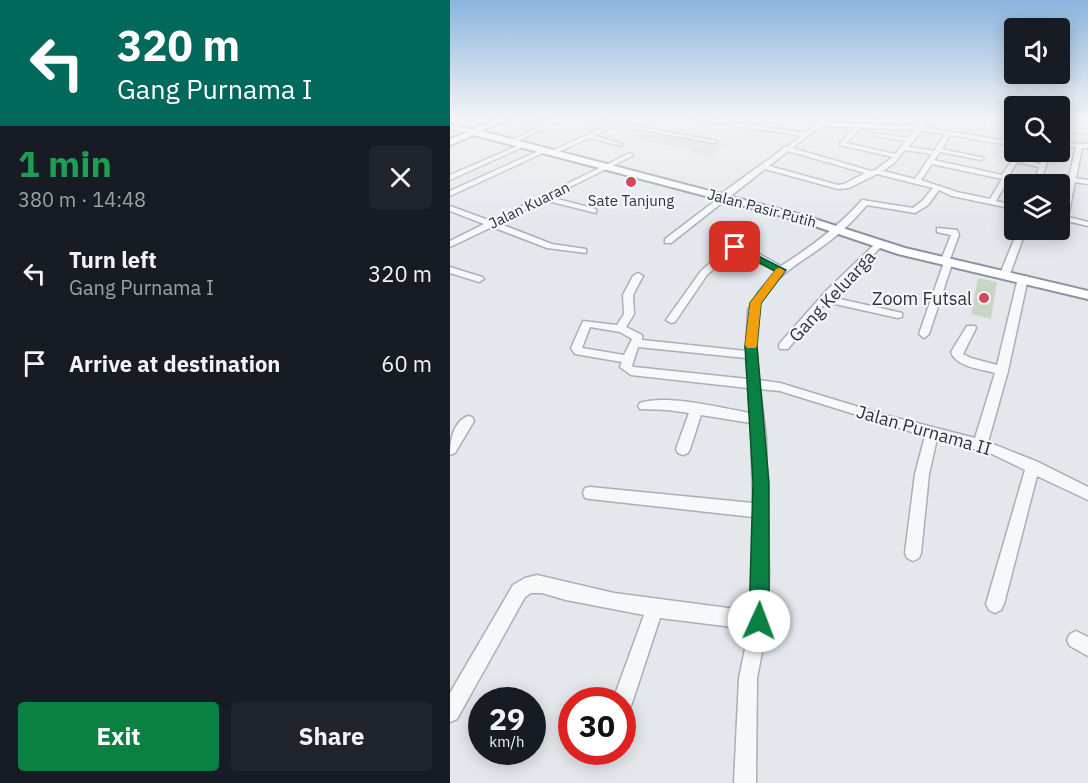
<!DOCTYPE html>
<meta charset="utf-8">
<style>
body{margin:0;font-family:"IBM Plex Sans",sans-serif;background:#20242c;color:#f1f3f6;height:100vh;display:flex;flex-direction:column;font-size:22px;white-space:nowrap}
*{box-sizing:border-box;margin:0}
p{font-size:20px;color:#9ea1a6}
.icon{flex:none;width:33px;height:33px;fill:none;stroke:currentColor;stroke-width:2;stroke-linecap:round;stroke-linejoin:round}
.map{position:relative;flex:1;overflow:hidden}
.side{display:flex;flex-direction:column;background:#171b24;width:450px}
.side>*{flex:none}
.banner{background:#00695c;color:#fff;overflow:hidden}
.tools{position:absolute;left:554px;top:18px;display:grid;gap:12px}
.tools a{display:grid;place-items:center;width:66px;height:66px;border-radius:6px;background:#171b24;box-shadow:0 3px 15px #0003;font-size:30px}
.speed{position:absolute;left:18px;top:687px;display:flex;gap:12px;font-size:30px;font-weight:700;text-align:center}
.speed>*{display:grid;place-content:center;width:78px;height:78px;border-radius:50%;background:#171b24;box-shadow:0 3px 15px #0003;line-height:1}
.speed small{font-size:15px;font-weight:400}
.speed .limit{border:9px solid #d22;background:#fff;color:#111}
.pin{position:absolute;display:grid;place-items:center;width:51px;height:51px;color:#fff;margin:-26px;border-radius:12px;box-shadow:0 3px 9px #0006}
.me{position:absolute;width:66px;margin:-33px;rotate:2deg;stroke-linejoin:round;filter:drop-shadow(0 0 4px #0008)}
.turn{display:flex;align-items:center;gap:21px;height:126px;padding:0 18px;font-size:27px}
.turn .icon{width:78px;height:78px;stroke-width:2.5}
.turn b{display:block;font-size:42px;line-height:51px}
.round{display:grid;place-items:center;flex:none;width:63px;height:63px;border-radius:6px;background:#20242c}
.summary{display:flex;align-items:center;justify-content:space-between;height:102px;padding:0 18px}
h1{font-size:36px;font-weight:700;line-height:45px;color:#1e9e55}
.action{display:flex;gap:12px;margin-top:auto;padding:12px 18px}
.action a{flex:1;height:69px;border-radius:6px;background:#0b8043;color:#fff;font-size:24px;font-weight:700;line-height:69px;text-align:center}
.action a+a{background:#20242c;color:#f1f3f6}
ul{padding:0;list-style:none}
li{display:flex;align-items:center;gap:18px;height:90px;padding:0 18px}
li div{flex:1}
li b{display:block;font-size:22px}
li em{font-style:normal}
main{display:flex;flex:1;min-height:0}
.map>svg:first-child{display:block}
.built{fill:#d2d6de}
.green{fill:#c9d6c5}
.lines{fill:none;stroke-linecap:round;stroke-linejoin:round}
.minor-casing{stroke:#a9aeb7;stroke-width:3}
.highway-casing{stroke:#8b94a3;stroke-width:4}
.minor{fill:#f7f8fa;fill-rule:evenodd}
.highway{fill:#fff;fill-rule:evenodd}
.route{fill:#0b8043;stroke:#07532c;stroke-width:1.5}
.slow{fill:#f59e0b}
.poi-dot{fill:#d1495b;stroke:#f4f6f9;stroke-width:2}
.labels{text-anchor:middle;dominant-baseline:central;stroke-width:4.5;stroke-linejoin:round;paint-order:stroke}
.far-poi-label{font-size:15px;fill:#2b3445;stroke:#f4f6f9}
.far-street-label{font-size:15px;fill:#2b3445;stroke:#f4f6f9}
.street-label{font-size:18px;fill:#2b3445;stroke:#f4f6f9}
.poi-label{font-size:18px;fill:#2b3445;stroke:#f4f6f9;text-anchor:end}
</style>
<main>
<section class="side">
<div class="banner">
<div class="turn"><svg class="icon" aria-label="left" viewBox="0 0 24 24"><path d="M17 20v-9H6M10 6l-5 5 5 5"/></svg><div><b>320 m</b>Gang Purnama I</div></div>
</div>
<div class="summary"><div><h1>1 min</h1><p>380 m · 14:48</p></div><a class="round"><svg class="icon" aria-label="close" viewBox="0 0 24 24"><path d="M6 6l12 12M18 6L6 18"/></svg></a></div>
<ul>
<li><svg class="icon" aria-label="left" viewBox="0 0 24 24"><path d="M17 20v-9H6M10 6l-5 5 5 5"/></svg><div><b>Turn left</b><p>Gang Purnama I</p></div><em>320 m</em></li>
<li><svg class="icon" aria-label="arrive" viewBox="0 0 24 24"><path d="M6 21V4h12l-3 4 3 4H6"/></svg><div><b>Arrive at destination</b></div><em>60 m</em></li>
</ul>
<div class="action"><a>Exit</a><a>Share</a></div>
</section>
<div class="map">
<svg width="638" height="783" viewBox="0 0 638 783">
<rect width="100%" height="100%" fill="#e4e7ec"/>
<path class="built" d="M197,131L274,144L262,156L242,152L244,150L183,139Z"/>
<path class="green" d="M528,278L547,282L541,319L521,314Z"/>
<g class="lines">
<defs>
<path id="minor" d="M62,117L102,121L111,117H118L62,144L60,141L96,124Z
M125,117H135L267,141L264,143L166,125L144,136L172,144V146L139,138L106,153H102V151L160,124Z
M232,117H244L355,133L365,126L372,117H378L374,122L468,127L472,122L411,117L475,118L482,117L473,127L564,142V146L500,135L492,149L534,158L531,160L490,152L484,160L552,175L567,152H573L569,159L590,164L594,152H600L590,184H583L589,167L567,162L558,177L559,179L546,201L564,205V209L502,196L489,190L478,205L465,213L417,205C404,220 389,235 373,246C351,263 315,280 308,311C304,329 307,361 309,380L330,383L435,415L525,438L545,373C531,369 506,367 501,352L517,326H525L526,328L513,354L521,358L547,365L568,278L570,276H576L578,278L558,371L538,442L588,462L638,487V500L587,476L554,604L551,610L545,613L539,610L536,604L575,470L542,454L487,439L479,474L471,553L469,558L463,561L457,558L455,553L465,474L475,436L330,391L310,389L316,437L319,574L318,621L307,678L306,783H284L289,678L299,629L210,618L182,703L179,710L172,712V700H163L194,615L116,600L92,593H81L75,597L7,719L0,722V693L63,585L75,578L87,575L164,593L301,611L303,517L140,499L135,498L133,493L135,488L140,487L303,503L301,423L251,415L240,449L238,453L233,455L228,453L226,449L239,413L218,410L190,409L188,406L190,403C217,394 271,408 300,413L298,388L181,375L170,367L172,362L125,354L121,348L133,321L167,325L174,314L173,295L183,276L188,273L193,276L183,295L184,314L176,327L192,335V340L296,351L298,310L308,293L326,271L291,251H284L257,275L225,322L221,323L216,320L251,271L279,246L296,247L331,266C361,247 388,227 412,200L463,208L472,201L483,188L427,174L399,188L388,189L315,169L221,243H215V239L269,198V195L333,149V147H337L351,136ZM371,126L405,127L390,143V145L443,157L425,170L421,171L342,148ZM411,128L465,130L459,138L423,133L425,136L456,141L445,154L396,143ZM471,131H473L495,134L484,151L458,147ZM455,150L482,154L465,179L433,171L444,163ZM338,151L415,173L394,184L388,185L319,166ZM482,164L552,179L540,199L507,192L471,180ZM140,327L170,332L182,339L174,355L132,348ZM188,347L296,358L298,379L184,367L182,366Z
M550,117H562L564,118L561,120Z
M0,125L22,130L23,131L20,133L0,129Z
M609,127L638,130V134L609,131Z
M609,143L638,144V148H632L626,178L638,180V184L625,182L618,217L638,222V226L609,219L618,181L617,179L619,177L626,147H609Z
M72,144L77,145L0,180V175Z
M95,148L98,150L97,151L0,196V191Z
M180,153L183,155L182,156L100,197L146,209V213L94,200L48,223L102,244L136,249V253L97,248L42,227L0,247V241L34,224L0,211V206L41,221Z
M487,228L507,230L509,235L500,259L503,261L479,334L474,338L469,334L494,262L491,260L501,235L487,232Z
M568,230H576L560,274L558,276H552L550,274Z
M426,243L433,245L381,297L452,313V317L448,318L376,302L338,349H330L329,346L330,343L377,290Z
M0,267L32,277L34,279L29,282L0,273Z
M18,416L22,417L24,421L5,453L0,455C0,441 3,422 18,416Z
M626,631L638,637V656L620,646L617,640L620,634Z"/>
<path id="highway" d="M52,117H62L31,131L355,216L455,248L638,291V299L448,254L347,220L24,135L0,145V139L17,132V129H23Z"/>
</defs>
<use href="#minor" class="minor-casing"/>
<use href="#highway" class="highway-casing"/>
<use href="#minor" class="minor"/>
<use href="#highway" class="highway"/>
</g>
<linearGradient id="sky" x2="0" y2="1"><stop stop-color="#8bb4dd"/><stop offset="0.52" stop-color="#f3f4f6"/><stop offset="1" stop-color="#f3f4f6" stop-opacity="0"/></linearGradient>
<rect width="638" height="226" fill="url(#sky)"/>
<path class="route" d="M285,244L336,270L311,303L307,346L319,483V621L316,628L309,631L302,628L299,621L303,483L295,346L300,303L325,271L282,249L280,247Z"/>
<path class="slow" d="M330,268L335,271L311,303L307,345L306,348H297L295,345L300,303L326,269Z"/>
<g class="poi-dot">
<circle cx="181" cy="182" r="6"/>
<circle cx="534" cy="298" r="6"/>
</g>
<g class="labels">
<g class="far-poi-label">
<text x="181" y="200">Sate Tanjung</text>
</g>
<g class="far-street-label">
<text transform="translate(79 205) rotate(-26)">Jalan Kuaran</text>
<text transform="translate(312 208) rotate(15)">Jalan Pasir Putih</text>
</g>
<g class="street-label">
<text transform="translate(382 296) rotate(-47)">Gang Keluarga</text>
<text transform="translate(474 430) rotate(16)">Jalan Purnama II</text>
</g>
<g class="poi-label">
<text x="522" y="298">Zoom Futsal</text>
</g>
</g>
</svg>
<div class="tools">
<a><svg class="icon" aria-label="sound" viewBox="0 0 24 24"><path d="M4 9h4l5-4v14l-5-4H4zM17 9q2 3 0 6"/></svg></a>
<a><svg class="icon" aria-label="search" viewBox="0 0 24 24"><circle cx="10" cy="10" r="6"/><path d="M15 15l6 6"/></svg></a>
<a><svg class="icon" aria-label="layers" viewBox="0 0 24 24"><path d="M12 4l9 5-9 5-9-5zM3 14l9 5 9-5"/></svg></a>
</div>
<div class="speed"><div>29<small>km/h</small></div><div class="limit">30</div></div>
<div class="pin" style="left:285px;top:247px;background:#d93025"><svg class="icon" aria-label="arrive" viewBox="0 0 24 24"><path d="M6 21V4h12l-3 4 3 4H6"/></svg></div>
<svg class="me" style="left:309px;top:621px" viewBox="-20 -20 40 40"><circle r="19" fill="#fff"/><path d="M0-13L10 11 0 6-10 11z" fill="#0b8043"/></svg>
</div>
</main>
